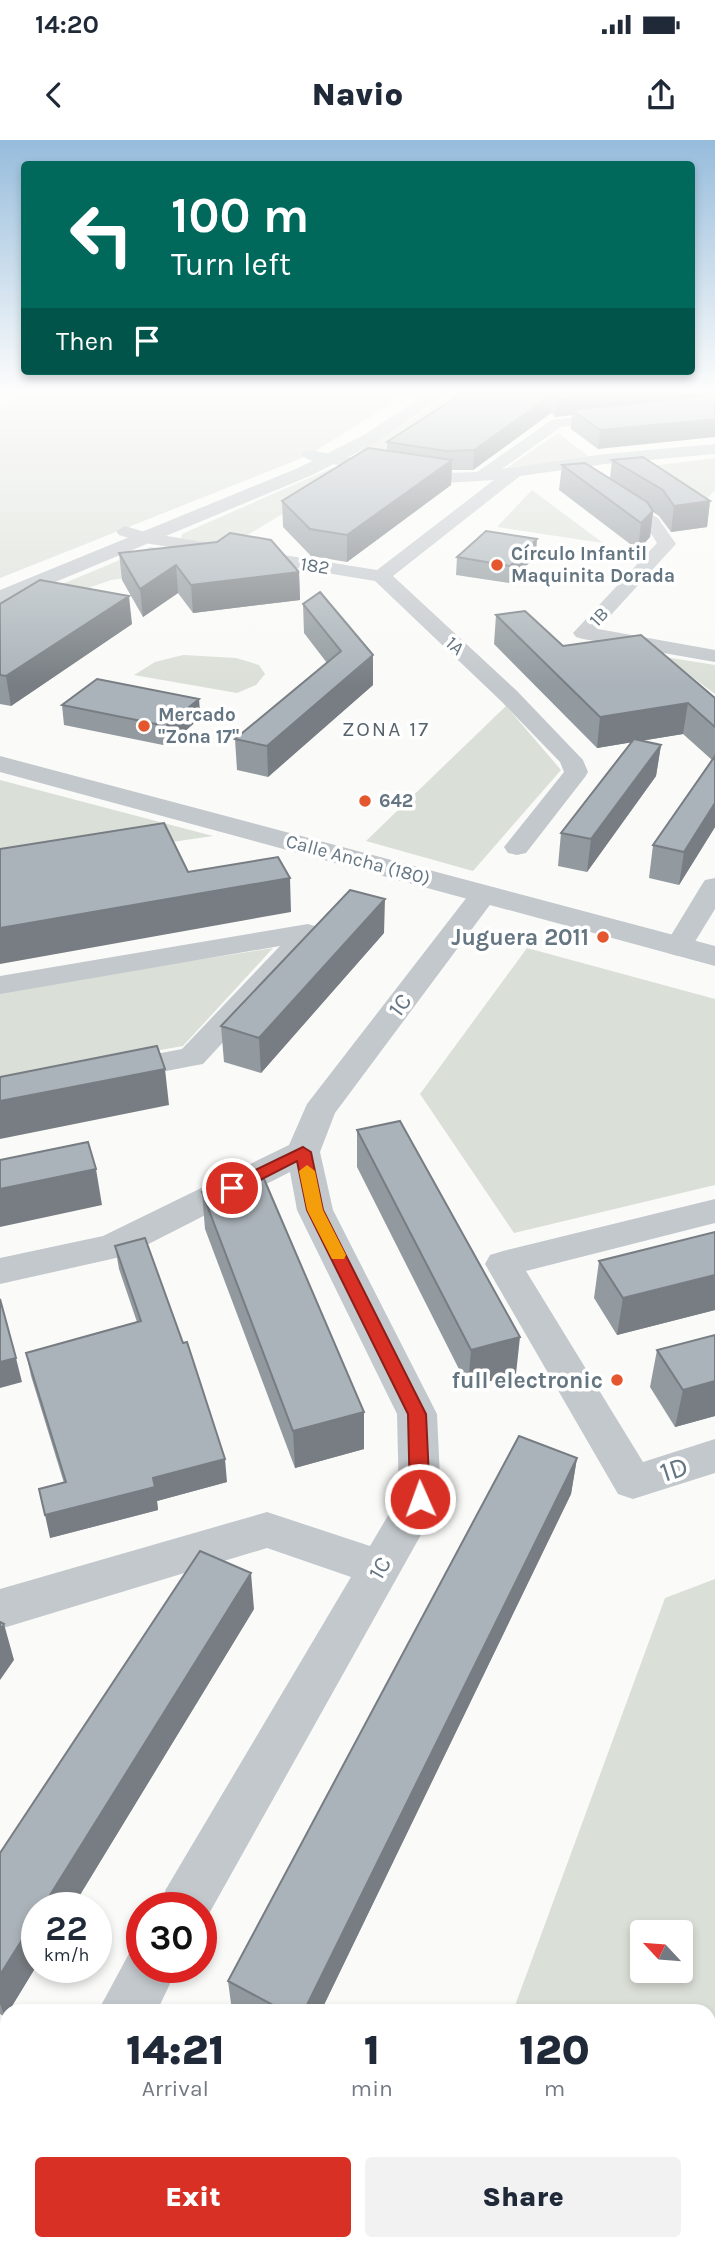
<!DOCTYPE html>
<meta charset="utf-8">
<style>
body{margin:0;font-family:Karla,sans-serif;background:#f2f2f3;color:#1f2937;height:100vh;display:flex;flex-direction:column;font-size:26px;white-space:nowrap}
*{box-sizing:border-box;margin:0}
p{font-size:23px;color:#747a83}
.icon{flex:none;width:38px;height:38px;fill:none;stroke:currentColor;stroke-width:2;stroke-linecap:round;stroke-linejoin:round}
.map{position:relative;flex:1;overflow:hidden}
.panel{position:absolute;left:0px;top:1864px;width:716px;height:247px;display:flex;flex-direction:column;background:#fff;border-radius:21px 21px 0 0;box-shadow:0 4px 10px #0003}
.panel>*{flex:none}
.guide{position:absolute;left:21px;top:21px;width:674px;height:214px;border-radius:7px;box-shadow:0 4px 10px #0003;background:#00695c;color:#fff;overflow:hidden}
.needle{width:46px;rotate:296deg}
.controls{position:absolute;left:630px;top:1780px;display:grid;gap:14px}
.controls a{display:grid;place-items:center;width:63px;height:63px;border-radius:7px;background:#fff;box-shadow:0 4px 10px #0003;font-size:35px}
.speed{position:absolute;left:21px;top:1752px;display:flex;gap:14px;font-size:35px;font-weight:700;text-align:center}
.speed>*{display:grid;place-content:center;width:91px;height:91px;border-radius:50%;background:#fff;box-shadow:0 4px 10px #0003;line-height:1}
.speed small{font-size:18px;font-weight:400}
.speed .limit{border:10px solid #d22;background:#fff;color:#111}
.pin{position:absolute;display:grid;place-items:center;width:60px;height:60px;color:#fff;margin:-30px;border:4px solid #fff;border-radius:50%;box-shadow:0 2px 7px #0007}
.me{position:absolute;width:77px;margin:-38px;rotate:358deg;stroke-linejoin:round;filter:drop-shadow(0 0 5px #0008)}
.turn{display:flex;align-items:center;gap:24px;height:147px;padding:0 35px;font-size:32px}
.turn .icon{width:91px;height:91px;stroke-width:2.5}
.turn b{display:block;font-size:49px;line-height:60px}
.then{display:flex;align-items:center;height:66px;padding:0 35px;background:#0003;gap:14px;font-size:26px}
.eta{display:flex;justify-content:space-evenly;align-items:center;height:119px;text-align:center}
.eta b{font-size:42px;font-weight:800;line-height:49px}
.action{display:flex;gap:14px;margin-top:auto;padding:14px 35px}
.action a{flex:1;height:80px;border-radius:7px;background:#d93025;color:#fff;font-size:28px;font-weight:800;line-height:80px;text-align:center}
.action a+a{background:#f2f2f3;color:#1f2937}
.status{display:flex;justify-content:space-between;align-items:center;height:49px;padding:0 35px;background:#fff;direction:ltr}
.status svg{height:19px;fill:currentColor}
header{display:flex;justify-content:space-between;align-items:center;height:91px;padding:0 35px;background:#fff;font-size:32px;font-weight:800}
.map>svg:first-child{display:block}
.green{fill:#dadfd7;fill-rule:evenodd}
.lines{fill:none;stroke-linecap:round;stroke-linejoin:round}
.minor{fill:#c3c8cc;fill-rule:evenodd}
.tertiary{fill:#c3c8cc;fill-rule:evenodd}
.wall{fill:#929a9f}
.shaded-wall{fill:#777d82}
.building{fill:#aab3b9;stroke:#777d82;stroke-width:2}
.route{fill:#d93025;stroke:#8d1f18;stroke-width:2}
.slow{fill:#f59e0b}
.poi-dot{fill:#e4572e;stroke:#fff;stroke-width:2.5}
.labels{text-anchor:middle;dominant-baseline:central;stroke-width:7;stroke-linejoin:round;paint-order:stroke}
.far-poi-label{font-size:19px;font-weight:bold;fill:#657683;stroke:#fff;text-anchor:start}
.far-street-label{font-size:19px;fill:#657683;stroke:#fff}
.far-neighbourhood-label{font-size:21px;letter-spacing:2px;fill:#57646e;stroke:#fff}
.poi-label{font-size:23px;font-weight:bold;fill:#657683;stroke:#fff;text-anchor:end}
.street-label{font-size:23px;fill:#657683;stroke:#fff}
.near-street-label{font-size:28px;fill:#657683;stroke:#fff}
</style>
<div class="status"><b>14:20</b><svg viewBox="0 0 49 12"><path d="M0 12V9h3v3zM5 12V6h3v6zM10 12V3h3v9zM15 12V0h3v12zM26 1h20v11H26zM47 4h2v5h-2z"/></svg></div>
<header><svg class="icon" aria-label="back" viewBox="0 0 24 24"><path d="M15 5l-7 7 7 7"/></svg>Navio<svg class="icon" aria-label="share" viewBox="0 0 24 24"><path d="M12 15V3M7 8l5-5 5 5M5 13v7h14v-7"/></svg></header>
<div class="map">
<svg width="715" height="2109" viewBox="0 0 715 2109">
<rect width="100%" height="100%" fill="#fafaf8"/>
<path class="green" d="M30,251H408L393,263L307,316L0,438V267Z
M455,251H487L474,253L370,322L349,319Z
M558,293L591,318L505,329Z
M715,318V350L704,362L652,326Z
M332,328L354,331L229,406L181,399L182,394Z
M532,350L603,403L497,387Z
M151,407L240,423L111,440L74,453L0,470Z
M183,515L236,518L259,525L265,534L256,545L237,553L134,535L155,522Z
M665,517L715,525V554Z
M506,566L561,630L473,731L366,701Z
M0,640L213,696L0,727Z
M273,808L183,906L0,938V851Z
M527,808L715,859V1045L514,1093L420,954Z
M715,1439V2062L709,2058V1871H513L665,1458ZM642,1792H681V1830H642Z"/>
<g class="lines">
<path class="minor" d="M618,272L626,277L623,280L561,287L502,329L605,314L715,304V314L605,324L520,336L393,436L517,551L583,620L588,632L585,637L526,713L517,715L508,713L504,707L564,632L560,622L501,561L375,441L145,403L119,395L116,391L125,386L148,393L377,430L494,340L445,343L309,320L301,315L303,312L309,310L445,333L477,332L552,280Z
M611,350L658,378L676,404L598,489L715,510V522L583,499L576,497L573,493L657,403L646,386L605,359L602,355Z
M715,738V769L688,813L678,816L668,813L664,807L701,746L705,740Z
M484,746L494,748L498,754L335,973L320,1012L333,1070L437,1274L441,1359L201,1788V1768H159L166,1749L351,1437L267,1408L0,1489V1449L267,1372L370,1406L399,1357L397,1274L297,1070L290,1032L125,1116L0,1144V1118L103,1096L289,1005L307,964L474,748Z
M308,784L318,787L322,793L318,799L203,924L192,926L115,941L104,938L99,931L104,924L182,909L280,806L0,854V836Z
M715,1059V1083L526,1131L643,1322L715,1299V1333L633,1359L618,1354L485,1124L490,1115L503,1111Z
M142,1803V1827H178L157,1871H98L132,1808Z
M7,2047V2104H27L24,2109H0V2050Z"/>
<path class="tertiary" d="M430,251H449L376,303L310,336L0,465V450L298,328L364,295Z
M0,616L715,806V826L0,632Z"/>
</g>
<path class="wall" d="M466,251H715L598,309L571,289L572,275L555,277L551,273L473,330H452L451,345L347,422L311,416L283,387L282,361L387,311V302Z
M612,320L710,361L707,387L671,392L659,376L653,372L650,397L638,410L559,350L562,325L610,339Z
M119,413L299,432L300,460L193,473L178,453L143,477L122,440Z
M536,416L509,443L456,435L457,417Z
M0,464L132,484L11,566L0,564Z
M303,464L373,545L268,637L237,630L235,599L327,523L304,493Z
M496,475L563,506L715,558V687L679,745L649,738L653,705L712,620L683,594L640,601L661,605L656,636L587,732L558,726L561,693L632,602L597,608L494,504Z
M199,559L200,578L168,606L64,585L62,565Z
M384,793L261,933L224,922L221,886Z
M357,990L516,1234L468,1247L357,1027Z
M202,1052L364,1309L295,1328L205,1089Z
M715,1092V1170L617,1195L594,1158L599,1121Z
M115,1106L227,1342L157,1361L158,1370L50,1398L64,1343L31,1236L26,1213L137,1182L119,1129Z
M715,1195V1276L675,1287L650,1247L657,1210Z
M577,1318L571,1354L321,1871H232L228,1841Z
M254,1469L72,1768H37V1825L9,1871H7V1874L5,1877L0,1874V1713Z"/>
<path class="shaded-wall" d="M632,251H697L696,261L572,270V275L555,277L557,259Z
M552,255L551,273L473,330L474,310Z
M715,279V297L598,309L600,290Z
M452,320L451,345L347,422V395Z
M710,361L707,387L671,392L674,366Z
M653,371L650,397L638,410L641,383Z
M537,399L536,416L509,443L510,426Z
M176,425L178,453L143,477L140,449Z
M299,432L300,460L193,473L191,445Z
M129,456L132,484L11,566L6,536Z
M373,515V545L268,637L267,606Z
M199,559L200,578L168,606L166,586Z
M688,563L683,594L597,608L600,577Z
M661,605L656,636L587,732L591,699Z
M715,663V687L679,745L684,712Z
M290,738L291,772L0,824V788Z
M385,759L384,793L261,933L259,898Z
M165,929L169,965L0,999V961Z
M96,1029L102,1065L0,1087V1049Z
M715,1135V1170L617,1195L623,1158Z
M520,1197L516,1234L468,1247L471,1210Z
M16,1218L22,1242L0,1248V1222Z
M715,1241V1276L675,1287L683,1250Z
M364,1272V1309L295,1328L293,1291Z
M577,1318L571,1354L321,1871H304Z
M225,1319L227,1342L157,1361L158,1370L50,1398L45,1375L153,1338Z
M251,1433L254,1469L72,1768H42Z
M4,1484L14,1520L0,1540V1490Z
M37,1776V1825L9,1871H7V1874L5,1877L0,1864V1835Z"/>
<path class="building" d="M466,251H632L557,259L552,255L474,310L446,311L387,302Z
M705,251H715V279L600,290L572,270L703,256Z
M368,308L452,320L347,395L310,389L282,361Z
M643,317L710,361L674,366L663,350L612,320Z
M585,323L647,362L653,371L641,383L562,325Z
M486,391L537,399L510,426L457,417Z
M230,393L271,400L299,432L191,445L176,425L140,449L119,413L217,402Z
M40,440L129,456L6,536L0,535V464Z
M320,452L373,515L267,606L235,599L341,511L303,464Z
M525,471L563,506L641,495L715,558V587L688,563L600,577L496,475Z
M97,539L199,559L166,586L62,565Z
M634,599L661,605L591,699L561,693Z
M715,616V663L684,712L653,705Z
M164,683L188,732L278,717L290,738L0,788V709Z
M350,750L385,759L259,898L221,886Z
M157,906L165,929L0,961V937Z
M400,981L520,1197L471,1210L357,990Z
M88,1002L96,1029L0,1049V1020Z
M264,1039L364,1272L293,1291L202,1052Z
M715,1092V1135L623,1158L599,1121Z
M145,1098L183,1203L187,1202L225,1319L153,1338L155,1347L45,1375L39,1349L66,1342L26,1213L141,1181L115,1106Z
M0,1159L16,1218L0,1222Z
M715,1195V1241L683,1250L657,1210Z
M519,1296L577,1318L304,1871H284L228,1841Z
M200,1411L251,1433L42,1768H37V1776L0,1835V1713Z
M0,1482L4,1484L0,1490Z"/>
<linearGradient id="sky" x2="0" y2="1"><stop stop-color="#96bcdc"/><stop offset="0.46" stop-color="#fdfdfc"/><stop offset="1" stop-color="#fdfdfc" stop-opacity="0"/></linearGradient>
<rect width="715" height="546" fill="url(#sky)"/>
<path class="route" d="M303,1007L311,1012L323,1070L426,1274L430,1359L427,1365L420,1367L413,1365L410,1359L408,1274L307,1070L297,1021L237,1052H226L224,1048L226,1044Z"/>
<path class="slow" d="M307,1025L315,1031L323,1070L346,1115L344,1119H332L307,1070L299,1031Z"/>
<g class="poi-dot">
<circle cx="497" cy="425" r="7"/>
<circle cx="144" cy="586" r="7"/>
<circle cx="365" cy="661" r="7"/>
<circle cx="603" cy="797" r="7"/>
<circle cx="617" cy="1240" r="7"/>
</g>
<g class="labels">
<g class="far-poi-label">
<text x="511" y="414">Círculo Infantil<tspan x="511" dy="22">Maquinita Dorada</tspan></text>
<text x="158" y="575">Mercado<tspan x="158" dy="22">"Zona 17"</tspan></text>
<text x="379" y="661">642</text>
</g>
<g class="far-street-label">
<text transform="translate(315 426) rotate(9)">182</text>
<text transform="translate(599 477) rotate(-47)">1B</text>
<text transform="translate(455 506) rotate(43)">1A</text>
<text transform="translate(358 720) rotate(15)">Calle Ancha (180)</text>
</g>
<g class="far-neighbourhood-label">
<text x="386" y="589">ZONA 17</text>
</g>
<g class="poi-label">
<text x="589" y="797">Juguera 2011</text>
<text x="603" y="1240">full electronic</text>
</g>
<g class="street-label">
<text transform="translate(400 865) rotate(-53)">1C</text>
<text transform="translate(380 1428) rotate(-60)">1C</text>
</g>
<g class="near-street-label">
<text transform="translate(674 1329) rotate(-18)">1D</text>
</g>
</g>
</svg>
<div class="controls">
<a><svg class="needle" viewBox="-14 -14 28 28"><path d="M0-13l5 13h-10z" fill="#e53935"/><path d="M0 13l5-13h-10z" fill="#747a83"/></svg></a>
</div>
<div class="speed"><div>22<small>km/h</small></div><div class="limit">30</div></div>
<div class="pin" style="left:232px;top:1048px;background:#d93025"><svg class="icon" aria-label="arrive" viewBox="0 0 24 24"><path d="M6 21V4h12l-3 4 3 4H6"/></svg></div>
<svg class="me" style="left:420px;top:1359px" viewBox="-20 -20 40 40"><circle r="17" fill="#d93025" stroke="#fff" stroke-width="3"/><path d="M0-11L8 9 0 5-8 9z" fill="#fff"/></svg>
<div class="guide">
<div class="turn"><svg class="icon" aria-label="left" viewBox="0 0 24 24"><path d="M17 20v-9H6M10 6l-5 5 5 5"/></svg><div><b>100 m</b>Turn left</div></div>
<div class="then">Then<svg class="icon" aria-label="arrive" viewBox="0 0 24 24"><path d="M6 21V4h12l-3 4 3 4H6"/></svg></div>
</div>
<section class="panel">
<div class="eta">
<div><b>14:21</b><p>Arrival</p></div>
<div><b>1</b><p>min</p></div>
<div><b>120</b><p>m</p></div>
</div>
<div class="action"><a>Exit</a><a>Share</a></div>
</section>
</div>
